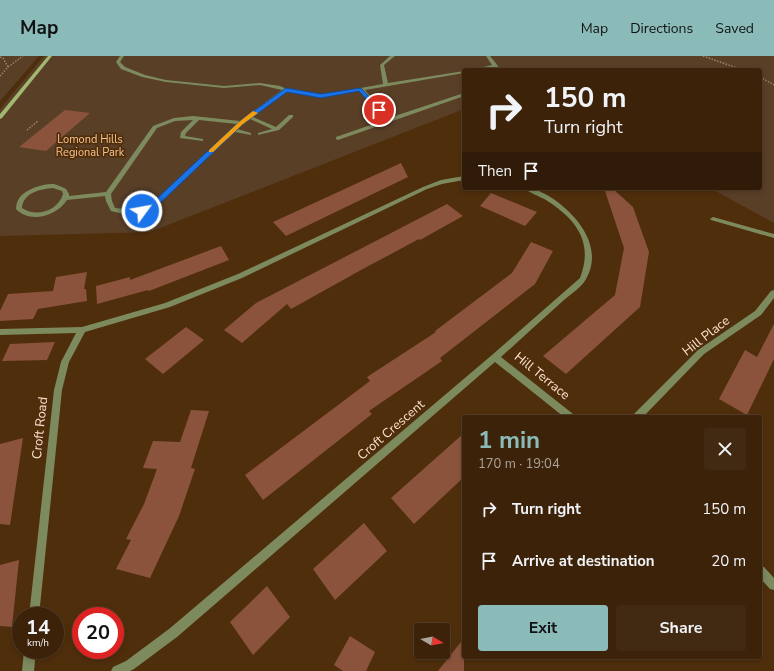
<!DOCTYPE html>
<meta charset="utf-8">
<style>
body{margin:0;font-family:"Nunito Sans",sans-serif;background:#422a12;color:#f1f3f6;height:100vh;display:flex;flex-direction:column;font-size:15px;white-space:nowrap}
*{box-sizing:border-box;margin:0}
p{font-size:13px;color:#aca49c}
.icon{flex:none;width:22px;height:22px;fill:none;stroke:currentColor;stroke-width:2;stroke-linecap:round;stroke-linejoin:round}
.map{position:relative;flex:1;overflow:hidden}
.sheet{position:absolute;left:462px;top:359px;width:300px;height:244px;display:flex;flex-direction:column;background:#3b2209;border-radius:4px;box-shadow:0 2px 6px #0003,0 0 0 1px #543f2a}
.sheet>*{flex:none}
.hud{position:absolute;left:462px;top:12px;width:300px;height:122px;border-radius:4px;box-shadow:0 2px 6px #0003,0 0 0 1px #543f2a;background:#3b2209;color:#f1f3f6;overflow:hidden}
.needle{width:26px;rotate:100deg}
.tools{position:absolute;left:414px;top:567px;display:grid;gap:8px}
.tools a{display:grid;place-items:center;width:36px;height:36px;border-radius:4px;background:#3b2209;box-shadow:0 2px 6px #0003,0 0 0 1px #543f2a;font-size:20px}
.speed{position:absolute;left:12px;top:551px;display:flex;gap:8px;font-size:20px;font-weight:700;text-align:center}
.speed>*{display:grid;place-content:center;width:52px;height:52px;border-radius:50%;background:#3b2209;box-shadow:0 2px 6px #0003,0 0 0 1px #543f2a;line-height:1}
.speed small{font-size:10px;font-weight:400}
.speed .limit{border:6px solid #d22;background:#fff;color:#111}
.pin{position:absolute;display:grid;place-items:center;width:34px;height:34px;color:#fff;margin:-17px;border:2px solid #fff;border-radius:50%;box-shadow:0 1px 4px #0007}
.me{position:absolute;width:44px;margin:-22px;rotate:58deg;stroke-linejoin:round;filter:drop-shadow(0 0 3px #0008)}
.turn{display:flex;align-items:center;gap:14px;height:84px;padding:0 16px;font-size:18px}
.turn .icon{width:52px;height:52px;stroke-width:2.5}
.turn b{display:block;font-size:28px;line-height:34px}
.then{display:flex;align-items:center;height:38px;padding:0 16px;background:#0003;gap:8px;font-size:15px}
.round{display:grid;place-items:center;flex:none;width:42px;height:42px;border-radius:4px;background:#422a12}
.head{display:flex;align-items:center;justify-content:space-between;height:68px;padding:0 16px}
h1{font-size:24px;font-weight:700;line-height:30px;color:#8bbbb9}
.action{display:flex;gap:8px;margin-top:auto;padding:8px 16px}
.action a{flex:1;height:46px;border-radius:4px;background:#8bbbb9;color:#111;font-size:16px;font-weight:700;line-height:46px;text-align:center}
.action a+a{background:#422a12;color:#f1f3f6}
ul{padding:0;list-style:none}
li{display:flex;align-items:center;gap:12px;height:52px;padding:0 16px}
li div{flex:1}
li b{display:block;font-size:15px}
li em{font-style:normal}
header{display:flex;align-items:center;gap:24px;box-sizing:border-box;height:56px;padding:0 20px;background:#8bbbb9;color:#111}
header strong{font-size:19px}
nav{display:flex;gap:22px;margin-inline-start:auto;font-size:14px}
.map>svg:first-child{display:block}
.green{fill:#5a3f27}
.building{fill:#8b533c}
.lines{fill:none;stroke-linecap:round;stroke-linejoin:round}
.path{stroke:#9f8165;stroke-width:1.5;stroke-dasharray:1.5 1.5;stroke-linecap:butt}
.service{fill:#7c8a5e;fill-rule:evenodd}
.minor{fill:#7c8a5e;fill-rule:evenodd}
.secondary{fill:#a2b872;fill-rule:evenodd}
.route{fill:#1a73e8;stroke:#114b97}
.slow{fill:#f59e0b}
.labels{text-anchor:middle;dominant-baseline:central;stroke-width:3.5;stroke-linejoin:round;paint-order:stroke}
.far-park-label{font-size:11px;fill:#fac391;stroke:#4f2e0c}
.street-label{font-size:13px;fill:#fbe1cb;stroke:#4f2e0c}
</style>
<header>
<strong>Map</strong>
<nav><a>Map</a><a>Directions</a><a>Saved</a></nav>
</header>
<div class="map">
<svg width="774" height="615" viewBox="0 0 774 615">
<rect width="100%" height="100%" fill="#4f2e0c"/>
<path class="green" d="M0,0H39L0,45Z
M44,0H774V167L710,132H760V14H464V53L150,176L0,180V53Z"/>
<path class="building" d="M65,54L90,57L46,95L19,91Z
M401,107L408,121L286,180L273,166Z
M604,132H612L633,151L649,196L640,251L566,318L543,300L615,239L624,192Z
M491,137L503,142L537,156L525,170L480,150Z
M447,148L463,160L420,184L419,183L361,214L291,253L287,248L242,287L224,274L256,247Z
M531,186L553,195L535,228L440,302L442,305L369,355L372,358L263,444L245,419L370,325L367,321L436,276L435,275L512,217Z
M221,190L229,204L149,235L148,234L97,248L96,230L130,221V224Z
M87,216L84,233H86L87,245L38,253L33,263L0,265V255L8,238L53,235L56,221Z
M774,268V303L747,359L719,343L745,294L757,301Z
M186,271L204,284L163,318L145,303Z
M55,286L47,304L2,305L10,288Z
M191,354L209,355L191,412L195,413L179,460L150,522L116,513L131,484L126,483L144,448L157,413L143,412L153,385L180,386Z
M464,377V421L414,468L391,442Z
M23,382L10,469L0,468V388Z
M364,467L387,495L335,544L313,513Z
M19,504L12,571L0,570V509Z
M267,530L290,561L253,599L230,566Z
M350,580L375,596L366,615H343L334,609Z
M464,582V615H438Z"/>
<g class="lines">
<path class="path" d="M703,0L743,14
M0,1L3,2L8,11
M0,20L8,11L23,0
M760,21L774,29
M27,74L38,65"/>
<path class="service" d="M120,0H124L120,6L125,11L145,19L166,24L224,30L260,27L280,30L291,35L321,39L383,28L380,9L390,0H395L384,9L388,27L464,15V17L365,34L389,62L464,37V40L338,84L336,83V81L385,64L360,35L321,41L286,36L253,61L276,71L289,59H293V61L279,74L258,79V77L272,73L250,63L237,73L251,77V79L235,76L157,149L146,155L134,158L119,157L111,155L106,145L105,140L67,144C57,160 30,168 16,153C16,149 17,145 20,141C26,133 44,127 54,128C58,129 62,131 66,133L69,138V140L106,136L153,70L174,62L193,60L240,65L282,34L260,29L224,32L166,26L142,21L121,13L116,6ZM193,64L181,76L180,82L203,85V83L185,80L186,77L199,64L237,68L153,147L134,154L115,152L112,145L111,138L157,72L175,65ZM53,132L62,135L63,138C58,155 36,162 22,152C23,137 40,133 53,132Z
M486,0H490L498,10L499,14H495L494,12L471,14L492,9Z
M713,161L774,178V182L711,164L710,163Z"/>
<path class="minor" d="M464,120V124L442,128L427,133L242,222L170,251L85,276L69,306L62,334L39,560H29L54,334L61,306L76,277L0,279V273L82,271L165,247L238,218L423,131L441,124Z
M524,132C542,132 561,147 573,160C589,177 599,201 586,223C582,231 571,238 564,244C543,263 522,282 501,301L573,358L574,361H564L495,306L177,581L134,613L130,615H111L113,611L126,605L169,573L492,299L580,222C594,186 576,163 546,144C539,140 530,137 524,132Z
M774,234V242L761,259L704,298L643,361H633L634,358L698,294L755,255L771,235Z
M760,510L764,511L774,522V534L770,533L760,522Z
M24,594H36L34,615H22Z"/>
<path class="secondary" d="M48,0H52L2,62L0,63V58Z"/>
</g>
<path class="route" d="M286,32L321,38L361,32L381,54L377,55L359,35L321,42L287,36L243,68L157,150L144,156H139V153L153,146L239,66Z"/>
<path class="slow" d="M253,55L258,57L243,68L213,96H209V94L239,66Z"/>
<g class="labels">
<g class="far-park-label">
<text x="90" y="83">Lomond Hills<tspan x="90" dy="13">Regional Park</tspan></text>
</g>
<g class="street-label">
<text transform="translate(706 280) rotate(-38)">Hill Place</text>
<text transform="translate(542 320) rotate(39)">Hill Terrace</text>
<text transform="translate(40 372) rotate(-84)">Croft Road</text>
<text transform="translate(391 374) rotate(-41)">Croft Crescent</text>
</g>
</g>
</svg>
<div class="tools">
<a><svg class="needle" viewBox="-14 -14 28 28"><path d="M0-13l5 13h-10z" fill="#e53935"/><path d="M0 13l5-13h-10z" fill="#aca49c"/></svg></a>
</div>
<div class="speed"><div>14<small>km/h</small></div><div class="limit">20</div></div>
<div class="pin" style="left:379px;top:54px;background:#d93025"><svg class="icon" aria-label="arrive" viewBox="0 0 24 24"><path d="M6 21V4h12l-3 4 3 4H6"/></svg></div>
<svg class="me" style="left:142px;top:155px" viewBox="-20 -20 40 40"><circle r="17" fill="#1a73e8" stroke="#fff" stroke-width="3"/><path d="M0-11L8 9 0 5-8 9z" fill="#fff"/></svg>
<div class="hud">
<div class="turn"><svg class="icon" aria-label="right" viewBox="0 0 24 24"><path d="M7 20v-9h11M14 6l5 5-5 5"/></svg><div><b>150 m</b>Turn right</div></div>
<div class="then">Then<svg class="icon" aria-label="arrive" viewBox="0 0 24 24"><path d="M6 21V4h12l-3 4 3 4H6"/></svg></div>
</div>
<section class="sheet">
<div class="head"><div><h1>1 min</h1><p>170 m · 19:04</p></div><a class="round"><svg class="icon" aria-label="close" viewBox="0 0 24 24"><path d="M6 6l12 12M18 6L6 18"/></svg></a></div>
<ul>
<li><svg class="icon" aria-label="right" viewBox="0 0 24 24"><path d="M7 20v-9h11M14 6l5 5-5 5"/></svg><div><b>Turn right</b></div><em>150 m</em></li>
<li><svg class="icon" aria-label="arrive" viewBox="0 0 24 24"><path d="M6 21V4h12l-3 4 3 4H6"/></svg><div><b>Arrive at destination</b></div><em>20 m</em></li>
</ul>
<div class="action"><a>Exit</a><a>Share</a></div>
</section>
</div>
